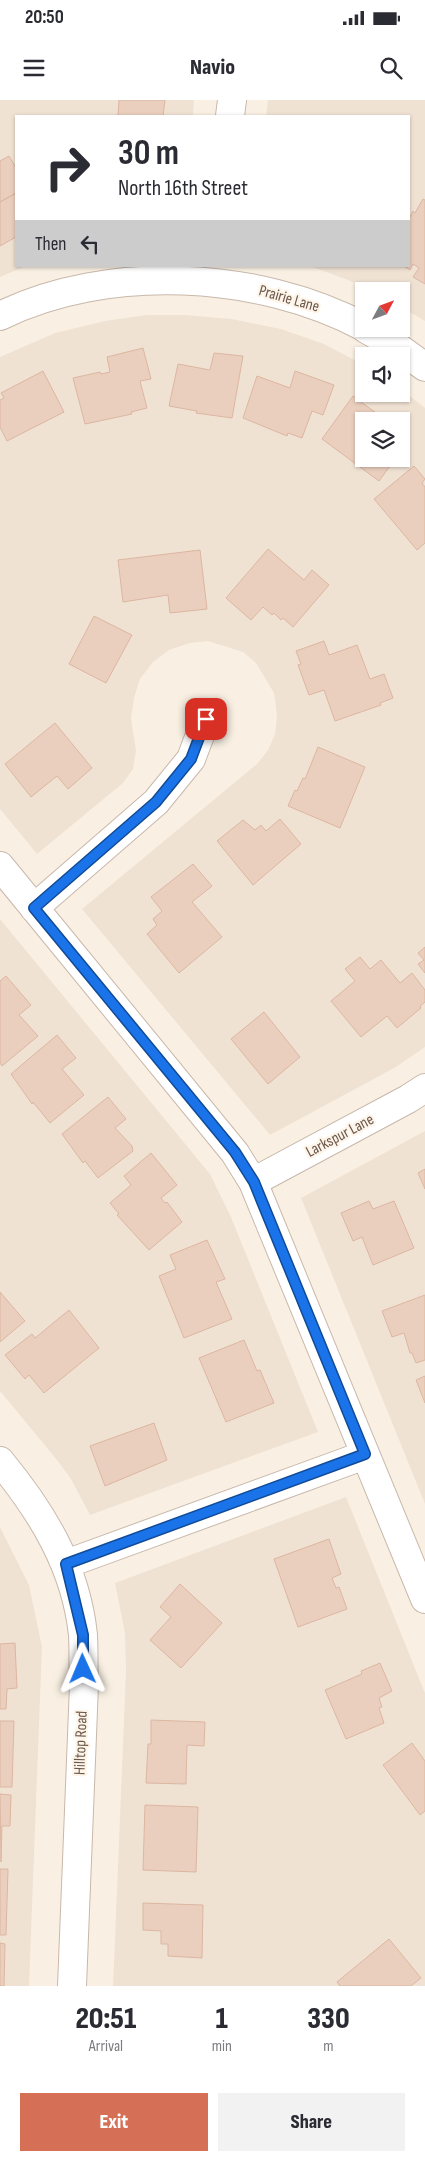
<!DOCTYPE html>
<style>
body{margin:0;font-family:"Sofia Sans Condensed",sans-serif;background:#f2f2f3;color:#2b2b33;height:100vh;display:flex;flex-direction:column;font-size:19px;white-space:nowrap}
*{box-sizing:border-box;margin:0}
p{font-size:16px;color:#7c7c81}
.icon{flex:none;width:28px;height:28px;fill:none;stroke:currentColor;stroke-width:2;stroke-linecap:round;stroke-linejoin:round}
.map{position:relative;height:1886px;overflow:hidden}
.drawer{display:flex;flex-direction:column;background:#fff;flex:1}
.drawer>*{flex:none}
.top-card{position:absolute;left:15px;top:15px;width:395px;height:152px;border-radius:0px;box-shadow:0 1px 4px #0004;background:#fff;color:#2b2b33;overflow:hidden}
.needle{width:32px;rotate:49deg}
.tools{position:absolute;left:355px;top:182px;display:grid;gap:10px}
.tools a{display:grid;place-items:center;width:55px;height:55px;border-radius:0px;background:#fff;box-shadow:0 1px 4px #0004;font-size:25px}
.pin{position:absolute;display:grid;place-items:center;width:42px;height:42px;color:#fff;margin:-21px;border-radius:10px;box-shadow:0 2px 8px #0006}
.me{position:absolute;width:55px;margin:-28px;rotate:359deg;stroke-linejoin:round;filter:drop-shadow(0 0 4px #0008)}
.turn{display:flex;align-items:center;gap:18px;height:105px;padding:0 20px;font-size:22px}
.turn .icon{width:65px;height:65px;stroke-width:2.5}
.turn b{display:block;font-size:35px;line-height:42px}
.then{display:flex;align-items:center;height:48px;padding:0 20px;background:#0003;gap:10px;font-size:19px}
.eta{display:flex;justify-content:space-evenly;align-items:center;height:85px;text-align:center}
.eta b{font-size:30px;font-weight:800;line-height:35px}
.button{display:flex;gap:10px;margin-top:auto;padding:10px 20px}
.button a{flex:1;height:58px;border-radius:0px;background:#d57056;color:#fff;font-size:20px;font-weight:800;line-height:58px;text-align:center}
.button a+a{background:#f2f2f3;color:#2b2b33}
.status{display:flex;justify-content:space-between;align-items:center;height:35px;padding:0 25px;background:#fff;direction:ltr}
.status svg{height:14px;fill:currentColor}
header{display:flex;justify-content:space-between;align-items:center;height:65px;padding:0 20px;background:#fff;font-size:22px;font-weight:800}
.map>svg:first-child{display:block}
.residential{fill:#f0e2d3;fill-rule:evenodd}
.building{fill:#ebcfbe;stroke:#dcb6a1}
.lines{fill:none;stroke-linecap:round;stroke-linejoin:round}
.minor-casing{stroke:#c8b8ab;stroke-width:30}
.minor{stroke:#fff;stroke-width:28}
.route-casing{stroke:#114b97;stroke-width:12}
.route{stroke:#1a73e8;stroke-width:9}
.labels{text-anchor:middle;dominant-baseline:central;stroke-width:4.5;stroke-linejoin:round;paint-order:stroke}
.street-label{font-size:16px;fill:#6e584c;stroke:#fdf5e9}
</style>
<div class="status"><b>20:50</b><svg viewBox="0 0 49 12"><path d="M0 12V9h3v3zM5 12V6h3v6zM10 12V3h3v9zM15 12V0h3v12zM26 1h20v11H26zM47 4h2v5h-2z"/></svg></div>
<header><svg class="icon" aria-label="menu" viewBox="0 0 24 24"><path d="M4 6h16M4 12h16M4 18h16"/></svg>Navio<svg class="icon" aria-label="search" viewBox="0 0 24 24"><circle cx="10" cy="10" r="6"/><path d="M15 15l6 6"/></svg></header>
<div class="map">
<svg width="425" height="1886" viewBox="0 0 425 1886">
<rect width="100%" height="100%" fill="#f9f0e3"/>
<path class="residential" d="M0,0H194L193,16H16V166H26L0,177Z
M268,0H425V221L401,207V191H371L348,180L310,166H409V16H266Z
M146,215H185L232,219L281,229L324,244L364,265V294H401V289L425,308V947L396,967L270,1035L82,809L257,664L268,650L275,634L277,616L274,593L256,563L243,552L208,541L190,543L169,550L153,562L140,579L134,598L131,618L136,651L133,669L123,683L37,754L0,709V257L55,233L105,221ZM364,321H401V359H364Z
M0,819L210,1074L231,1117L318,1332L90,1415L71,1379L57,1360L0,1291Z
M425,1031V1404L301,1098Z
M346,1397L425,1593V1886H113L126,1571L125,1533L115,1483Z
M0,1427L29,1485L42,1547L29,1886H0Z"/>
<path class="building" d="M119,0H165L163,16H118Z
M9,56L16,68V93L0,102V61Z
M16,93V137L0,146V102Z
M423,99L425,100V184L413,177L419,168L413,164L410,170L404,166H409V119L413,111L415,113Z
M143,248L151,279L140,281L147,308L131,312L132,314L85,324L73,278L100,272L101,274L110,272L107,257Z
M214,253L243,256L232,318L196,313L197,311L169,306L178,264L210,270Z
M43,271L64,312L7,341L0,327V300L4,298L1,293Z
M295,271L334,285L323,315L312,311L302,338L288,333L287,336L243,318L257,276L290,288Z
M353,296L387,321H364V359H395L379,381L322,339Z
M401,332L410,338L401,350Z
M414,366L425,379L422,383L425,387V443L417,450L374,399Z
M268,449L304,480L312,470L329,485L293,527L283,518L281,520L274,513L272,515L263,507L251,520L226,498Z
M200,450L207,509L170,513L168,495L123,502L118,460Z
M94,516L132,535L106,583L69,564Z
M324,541L329,555L357,545L370,579L384,574L393,598L380,603L381,605L335,621L324,590L309,595L298,565L301,564L296,551Z
M55,623L92,668L68,689L57,676L31,697L5,664Z
M318,647L365,667L340,728L288,706L295,690L297,691L303,678L305,679Z
M280,719L301,744L253,785L217,741L243,720L255,730L261,725L266,731Z
M193,764L212,786L192,802L222,837L179,873L147,834L157,825L153,819L162,811L151,797Z
M425,847V873L418,864L424,860L418,853Z
M360,857L370,869L381,860L400,883L412,873L425,890V902L420,906L421,908L397,928L387,916L361,937L331,901L355,881L345,869Z
M6,876L31,905L19,915L38,936L2,966L0,963V881Z
M264,912L300,957L268,984L231,939Z
M57,935L76,958L62,969L84,995L50,1023L33,1002L32,1004L11,974Z
M108,997L126,1019L115,1028L132,1046L133,1051L98,1078L85,1061L83,1063L62,1034Z
M151,1053L177,1085L161,1098L165,1103L167,1102L182,1122L149,1150L117,1115L119,1114L110,1103L131,1085L124,1076Z
M425,1069V1089L418,1073Z
M369,1101L373,1109L394,1101L414,1148L373,1165L362,1137L353,1141L341,1113Z
M207,1140L225,1179L216,1182L232,1219L184,1238L159,1176L176,1169L170,1155Z
M0,1192L25,1221L0,1242Z
M425,1195V1260L416,1263L412,1253H410L404,1233L392,1237L382,1211Z
M69,1210L99,1248L44,1293L29,1275L25,1279L5,1255L32,1234L35,1238Z
M244,1240L257,1271L260,1270L274,1303L226,1322L199,1258Z
M425,1276V1303L416,1280Z
M154,1323L167,1360L105,1386L90,1346Z
M329,1439L341,1474L332,1478L336,1488L339,1487L347,1509L298,1527L274,1459Z
M180,1484L222,1523L181,1568L150,1540L171,1517L160,1507Z
M15,1543L17,1588L7,1589L6,1609H0V1544Z
M380,1563L392,1591L379,1598L382,1607L379,1608L384,1623L346,1639L325,1590L362,1574L361,1571Z
M151,1620L205,1622L204,1646L187,1645L186,1684L146,1683L148,1644H151Z
M0,1621H14L12,1687H0Z
M412,1643L425,1661V1711L420,1715L383,1665Z
M0,1694L11,1695L10,1726H2L1,1762Z
M145,1705L198,1707L196,1772L143,1770Z
M0,1769H8L6,1835H0Z
M143,1803L203,1805L202,1858L168,1856V1844H161V1831L143,1830Z
M389,1839L421,1878L411,1886H340L337,1882Z
M0,1843L5,1844L4,1886H0Z"/>
<g class="lines">
<defs>
<path id="minor" d="M230,16L232,0
M0,216C107,163 260,171 364,227
M366,229L396,246L425,267
M0,766L235,1053L253,1082L425,1499
M34,808L156,702L191,659L206,619
M253,1082L408,999L425,988
M0,1361C42,1412 76,1467 83,1535C84,1552 83,1569 84,1585L72,1886
M66,1464L365,1355"/>
</defs>
<use href="#minor" class="minor-casing"/>
<use href="#minor" class="minor"/>
</g>
<g class="lines">
<defs>
<path id="route" d="M83,1569V1535L66,1464L365,1354L254,1082L235,1052L34,808L156,702L191,659L206,619"/>
</defs>
<use href="#route" class="route-casing"/>
<use href="#route" class="route"/>
</g>
<g class="labels">
<g class="street-label">
<text transform="translate(289 199) rotate(16)">Prairie Lane</text>
<text transform="translate(340 1036) rotate(-28)">Larkspur Lane</text>
<text transform="translate(81 1643) rotate(-88)">Hilltop Road</text>
</g>
</g>
</svg>
<div class="tools">
<a><svg class="needle" viewBox="-14 -14 28 28"><path d="M0-13l5 13h-10z" fill="#e53935"/><path d="M0 13l5-13h-10z" fill="#7c7c81"/></svg></a>
<a><svg class="icon" aria-label="sound" viewBox="0 0 24 24"><path d="M4 9h4l5-4v14l-5-4H4zM17 9q2 3 0 6"/></svg></a>
<a><svg class="icon" aria-label="layers" viewBox="0 0 24 24"><path d="M12 4l9 5-9 5-9-5zM3 14l9 5 9-5"/></svg></a>
</div>
<div class="pin" style="left:206px;top:619px;background:#d93025"><svg class="icon" aria-label="arrive" viewBox="0 0 24 24"><path d="M6 21V4h12l-3 4 3 4H6"/></svg></div>
<svg class="me" style="left:83px;top:1569px" viewBox="-20 -20 40 40"><path d="M0-17L14 15 0 8-14 15z" fill="#1a73e8" stroke="#fff" stroke-width="4"/></svg>
<div class="top-card">
<div class="turn"><svg class="icon" aria-label="right" viewBox="0 0 24 24"><path d="M7 20v-9h11M14 6l5 5-5 5"/></svg><div><b>30 m</b>North 16th Street</div></div>
<div class="then">Then<svg class="icon" aria-label="left" viewBox="0 0 24 24"><path d="M17 20v-9H6M10 6l-5 5 5 5"/></svg></div>
</div>
</div>
<section class="drawer">
<div class="eta">
<div><b>20:51</b><p>Arrival</p></div>
<div><b>1</b><p>min</p></div>
<div><b>330</b><p>m</p></div>
</div>
<div class="button"><a>Exit</a><a>Share</a></div>
</section>
